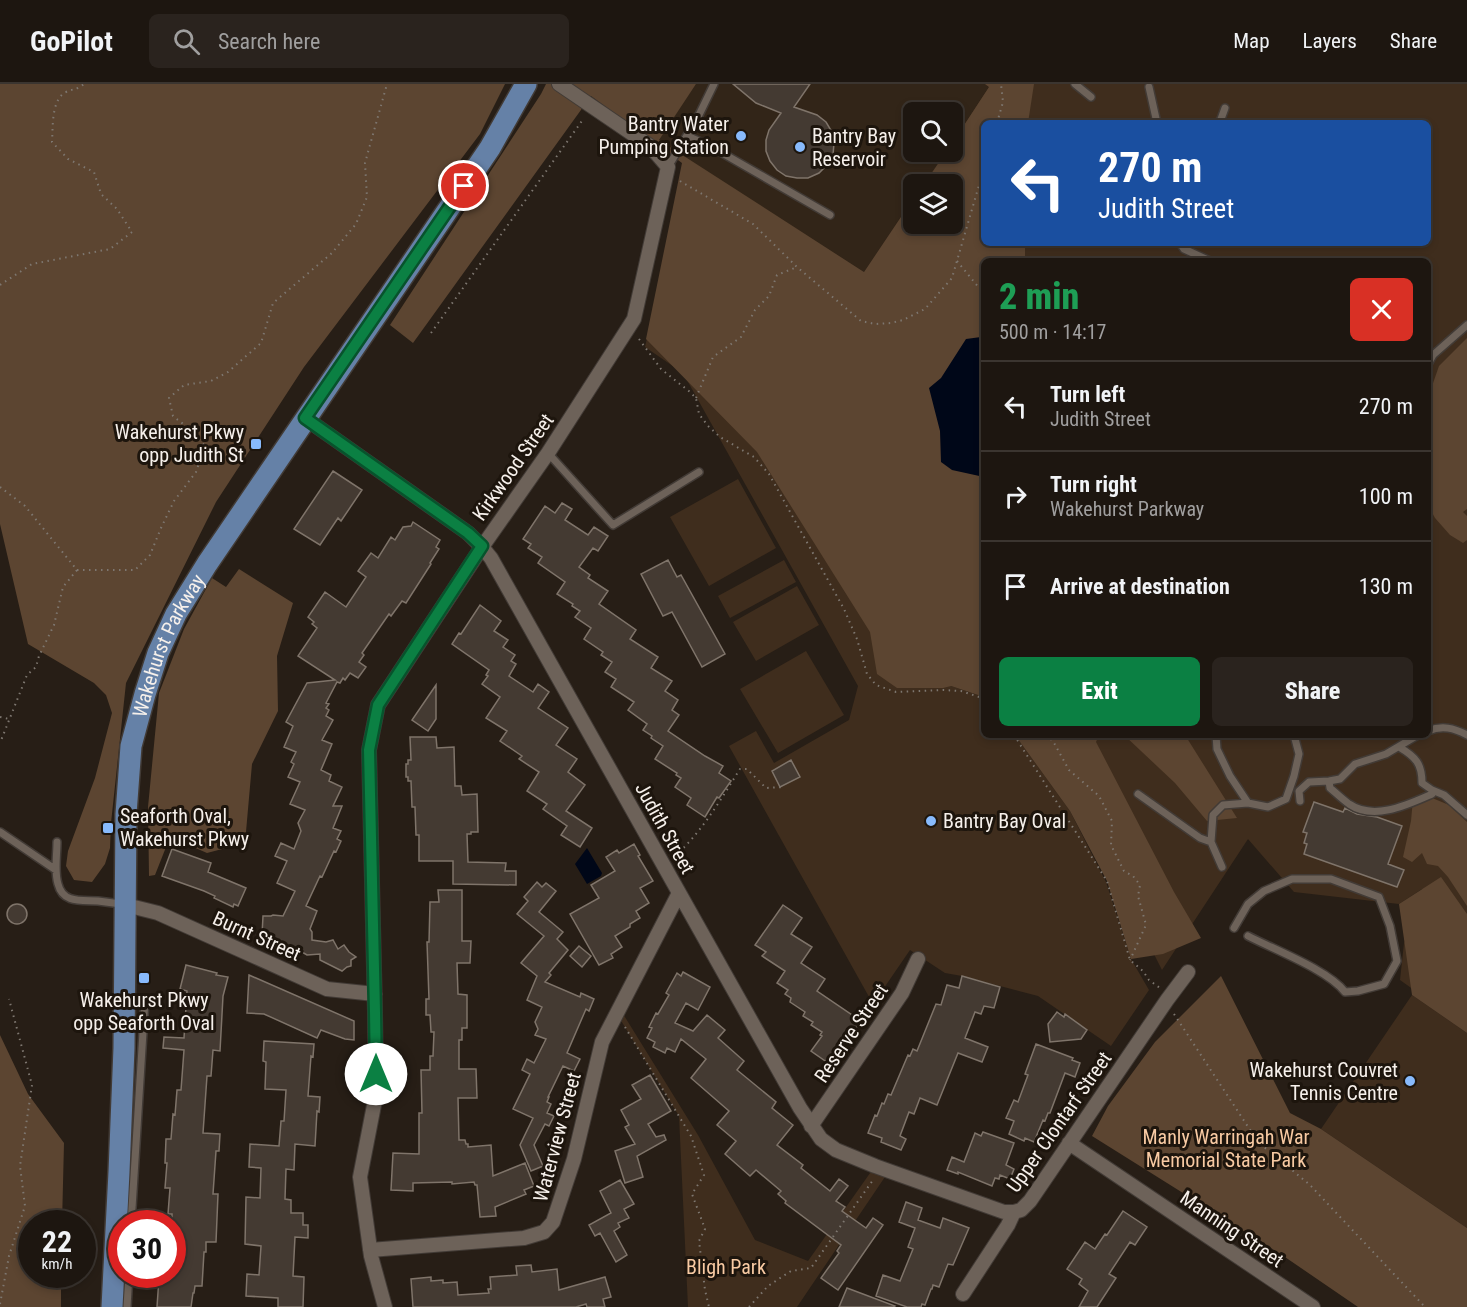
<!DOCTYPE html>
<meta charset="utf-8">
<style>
body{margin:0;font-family:"Roboto Condensed",sans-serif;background:#2a231e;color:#f1f3f6;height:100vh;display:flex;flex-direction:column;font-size:22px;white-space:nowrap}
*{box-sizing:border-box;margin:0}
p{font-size:20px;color:#a09f9f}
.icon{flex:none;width:33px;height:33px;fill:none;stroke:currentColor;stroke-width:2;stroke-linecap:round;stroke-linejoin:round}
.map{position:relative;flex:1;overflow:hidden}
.side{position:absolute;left:981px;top:174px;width:450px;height:480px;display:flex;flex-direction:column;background:#1d1610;border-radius:9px;box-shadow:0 3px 9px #0003,0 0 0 2px #3b3530}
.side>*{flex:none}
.hud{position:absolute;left:981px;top:36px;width:450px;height:126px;border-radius:9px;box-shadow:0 3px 9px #0003,0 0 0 2px #3b3530;background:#1a4fa0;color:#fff;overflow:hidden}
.tools{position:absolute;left:903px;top:18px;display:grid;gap:12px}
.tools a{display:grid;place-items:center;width:60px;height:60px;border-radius:9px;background:#1d1610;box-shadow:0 3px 9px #0003,0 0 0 2px #3b3530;font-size:30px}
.speed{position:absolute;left:18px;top:1126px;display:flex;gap:12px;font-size:30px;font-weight:700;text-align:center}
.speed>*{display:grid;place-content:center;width:78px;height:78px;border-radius:50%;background:#1d1610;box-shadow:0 3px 9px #0003,0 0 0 2px #3b3530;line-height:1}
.speed small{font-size:15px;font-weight:400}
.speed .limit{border:9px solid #d22;background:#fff;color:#111}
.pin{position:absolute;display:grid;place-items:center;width:51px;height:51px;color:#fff;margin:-26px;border:3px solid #fff;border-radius:50%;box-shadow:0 2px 6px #0007}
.me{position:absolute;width:66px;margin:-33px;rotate:0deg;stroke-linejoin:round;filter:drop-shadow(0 0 4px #0008)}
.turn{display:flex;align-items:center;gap:21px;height:126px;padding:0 18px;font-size:27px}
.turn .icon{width:78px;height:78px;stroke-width:2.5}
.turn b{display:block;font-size:42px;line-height:51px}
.round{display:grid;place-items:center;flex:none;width:63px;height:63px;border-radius:9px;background:#2a231e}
.headline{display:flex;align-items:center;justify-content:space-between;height:102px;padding:0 18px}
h1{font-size:36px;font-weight:800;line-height:45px;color:#1e9e55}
.cta{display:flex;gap:12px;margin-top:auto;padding:12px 18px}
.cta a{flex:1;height:69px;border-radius:9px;background:#0b8043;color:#fff;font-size:24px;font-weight:800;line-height:69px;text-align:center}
.cta a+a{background:#2a231e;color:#f1f3f6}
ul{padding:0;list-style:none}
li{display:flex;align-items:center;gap:18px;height:90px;padding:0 18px;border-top:2px solid #3b3530}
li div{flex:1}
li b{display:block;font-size:22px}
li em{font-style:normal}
header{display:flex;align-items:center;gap:36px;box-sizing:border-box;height:84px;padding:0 30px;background:#1d1610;border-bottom:2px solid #3b3530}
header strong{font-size:28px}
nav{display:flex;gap:33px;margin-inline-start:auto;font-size:21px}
.search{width:420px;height:54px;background:#2a231e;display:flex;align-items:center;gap:15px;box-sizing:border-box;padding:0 21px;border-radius:9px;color:#a09f9f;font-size:22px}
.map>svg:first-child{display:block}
.built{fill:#322518}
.green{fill:#3f2d1d;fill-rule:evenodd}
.forest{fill:#5c4531}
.water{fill:#000718}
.building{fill:#443a32;stroke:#7f746a;stroke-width:1.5}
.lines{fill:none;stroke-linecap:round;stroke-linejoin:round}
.lane-casing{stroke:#423b36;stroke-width:10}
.street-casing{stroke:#423b36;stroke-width:16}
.primary-casing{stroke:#423b36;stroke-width:24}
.path{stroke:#7e7770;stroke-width:2;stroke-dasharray:1.5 4.5;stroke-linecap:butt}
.lane{stroke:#6d6259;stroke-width:7}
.street{stroke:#6d6259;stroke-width:14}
.primary{stroke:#6581a7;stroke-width:21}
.route-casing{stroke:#07532c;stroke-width:15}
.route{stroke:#0b8043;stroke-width:10}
.poi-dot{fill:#88bafc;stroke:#1d150d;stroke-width:2}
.labels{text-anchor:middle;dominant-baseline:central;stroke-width:6;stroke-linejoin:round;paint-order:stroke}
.poi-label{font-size:20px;fill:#f6f0eb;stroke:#1d150d;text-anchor:end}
.street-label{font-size:20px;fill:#f6f0eb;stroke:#1d150d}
.park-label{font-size:20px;fill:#f8caa3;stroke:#1d150d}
</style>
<header>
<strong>GoPilot</strong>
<div class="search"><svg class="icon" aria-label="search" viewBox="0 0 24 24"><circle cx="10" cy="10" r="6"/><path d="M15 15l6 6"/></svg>Search here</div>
<nav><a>Map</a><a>Layers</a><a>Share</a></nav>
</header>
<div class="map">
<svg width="1467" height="1223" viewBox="0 0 1467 1223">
<rect width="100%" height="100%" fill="#271e16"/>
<path class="built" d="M696,0H985L989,3L953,58L952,28H914V68H946L924,100H914L913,115L864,188L658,56Z"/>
<path class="green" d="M985,0H1467V944L1400,896L1404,859L1425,819L1422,805L1399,820L1294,808L1248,755L1162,886L1043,651H1428V177H984L951,602L984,613V651H1015L1070,727L1106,798L1131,875L1149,906L1111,962L1038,912L962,892L945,889L910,866L873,920L729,662L756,647L774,679L849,636L858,602L683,289L645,263L679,118L864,189L914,140H952L953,58L989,3ZM984,39H1428V159H984Z
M738,395L776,464L709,502L670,433Z
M784,476L796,498L730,534L718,512Z
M797,502L819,541L756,577L733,538Z
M806,567L844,631L778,669L740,605Z
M1412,911L1467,949V1144L1321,1045Z
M620,925L698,1051L755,1156L808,1177L875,1082L889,1087L797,1223H688L679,1032L617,930Z"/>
<path class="forest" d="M0,0H505L480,50L304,283L216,418L126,599L111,739L110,764L105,780L92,798L74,796L66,782L68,767L95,694L112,629L106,611L94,599L28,560L0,440Z
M546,0H696L659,56L864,188L913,115L914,140H952V100H924L946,68H952L953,58L989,3L985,0H1034L1028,39H984V159H1025V177H984V613L951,602L943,604H897L877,590L870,548L757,368L646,255L682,79L591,12L413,259L390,241L541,10Z
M1467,254V425L1463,428L1467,432V456L1463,459L1450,451L1435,434L1428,421V337L1431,331V305L1439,282Z
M239,485L293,519L277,572L278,627L252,680L245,759L207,769L170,753L155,791L149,792L148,723L159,609L184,545L212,494L226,503Z
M1015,651H1099L1096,658L1174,808L1201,854L1163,870L1131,875L1107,797L1070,727Z
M1124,651H1185L1237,734L1207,737L1175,699Z
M1425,711L1449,721L1467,738V822L1448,793L1438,782L1427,780L1422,769L1412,778L1403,773L1411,737L1413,715Z
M1441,793L1467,830V949L1412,911L1399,820Z
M1221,892L1290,1029L1321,1045L1467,1144V1223H1358L1282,1171L1092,1052L1108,1022L1155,958Z
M0,951L28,1010L64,1059L62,1140H32V1191H61V1223H0Z"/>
<path class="water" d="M981,253L984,261V393L952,386L941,378L940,347L929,304L941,294L966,255Z
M587,764L602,789L601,792L587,800L575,780Z"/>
<path class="building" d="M733,0H810L794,23L817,31L826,38L832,48L834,59L833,71L827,81L819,89L808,94H797L786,92L777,86L770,77L766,67V56L769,46L781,29L756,19Z
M333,387L362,406L341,437L338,434L320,461L294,445Z
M562,419L572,425L565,436L588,451L594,443L608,452L598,467L593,464L579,483L590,491L588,494L608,507L599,520L636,546L630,555L658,573L651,584L672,597L665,607L678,616L672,626L679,631L668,647L705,672L723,682L719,689L731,697L719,714L717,713L705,733L687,721L691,714L675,703L681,694L676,691L677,689L655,675L663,662L651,654L652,652L643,646L647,640L628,626L634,618L611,603L616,595L605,588L612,578L601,571L603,568L584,555L591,544L575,533L580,527L572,522L573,520L557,510L565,498L538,479L542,473L528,464L531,460L523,455L545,422L555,429Z
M413,438L440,456L436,463L439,465L430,479L431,480L406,519L402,517L391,532L389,530L362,569L364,571L359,578L366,583L358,594L350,589L345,596L343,594L340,599L337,598L326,619L329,620L326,624L329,626L326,632L333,636L322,656L332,660L321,686L331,691L329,697L342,703L333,722H342L333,744L341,747L337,755L341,757L336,768L334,767L322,793L320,792L306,822L317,827L310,845L312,848V856L326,858L333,856L338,865L344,861L349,868L356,873L351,876V882L347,883L342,887L320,876V870L307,871L302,868H296L290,863L281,860L280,858L272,857L262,851L263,832H271L273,831L283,832L295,807L277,799L287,777L275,772L281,759L294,765L301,747L298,739L305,726L290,720L300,698L288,693L294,680L291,678L296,668L284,663L293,642L286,638L307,599L335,596L298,572L317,544L312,540L314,538L308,533L325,508L346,523L366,493L358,487L371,469L378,474L391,453L395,456L403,443L411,442Z
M668,476L677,493L681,491L725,570L702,583L672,528L663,532L641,490Z
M480,521L501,537L494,547L508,556L503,563L515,571L511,577L516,580L509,592L533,608L538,600L549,608L538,624L568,644L556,661L577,675L568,688L585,701L566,727L592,744L580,763L561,751L567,742L543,725L547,720L527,707L539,688L519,675L522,672L500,657L507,647L486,634L500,613L482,600L488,592L486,591L489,586L452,560L459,549L461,550Z
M436,601V635L428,647L412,636Z
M410,653H436L437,664L454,663L455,702H461L462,711L477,710L478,748H471V750H467L468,778L506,779L505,787H516V801L453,800V777H419V751H416L415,723H412L411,697H408V693H406V680H408V676H411Z
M791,676L800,693L780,703L772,687Z
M1314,718L1343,728L1345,724L1357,730L1377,733L1402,742L1388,780L1404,786L1397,803L1304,770L1307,760L1304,759L1307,749L1303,748Z
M634,760L640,771L638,772L653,797L640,804L649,819L636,827L640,834L630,840V843L615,852L622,863L611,870L613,874L599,881L570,830L599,814L591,801L615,787L606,773L617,766L619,769Z
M172,765L211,779L208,788L246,804L238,822L234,820L233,823L214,814L215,812L204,807L162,792Z
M537,798L542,803L546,799L556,807L539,828L563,848L557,855L568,866L549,889L551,891L545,898L580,913L581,909L594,915L589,927L586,925L567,969L580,975L574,987L563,982L548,1013H549L547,1018L551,1020L547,1029L554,1032L549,1042L545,1040L534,1061L543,1082L531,1087L520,1061L533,1034L513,1025L530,990L522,986L527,975L534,979L546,955L535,951L538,945L535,938L542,923L527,916L537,892L521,879L544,852L517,830L528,817L524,813Z
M438,806H462V857H471L470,879H457L458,910L467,911V944H462V956H459V985H476L477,1014H458L459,1056H465L466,1060H468V1063L491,1061L493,1092L525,1079L534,1102L524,1106L526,1110L495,1123L496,1132L480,1133L477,1101H475L474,1098L452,1100V1098L413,1099V1107L391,1106L393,1069L419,1070V1029H422L421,986H430V972H433L434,948H431L430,931H426V915H429L427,858H429L430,818H439Z
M7 830a10 10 0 1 1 20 0a10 10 0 1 1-20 0Z
M783,821L802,834L791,850L812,863L801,879L825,895L817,907L861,937L831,981L811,967L822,952L820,951L822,948L811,941L813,938L803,932L805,928L790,918L791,914L785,910L788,906L777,899L785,887L762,872L766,868L755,861Z
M579,862L591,872L582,883L570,872Z
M186,881L217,889L216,891L228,893L223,912L220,967L213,966L211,992H207L203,1049L220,1050L219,1067H216L213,1110H218L216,1158H206V1168H204L202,1202H195L194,1209H193L191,1223H157L159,1194H166V1191H172V1130H168L170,1104H165L167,1079H165L166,1055H171L173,1030L175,1031L177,1006H181L184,966L163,964L164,953L184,954L187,907L180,905Z
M683,888L710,903L698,926L686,919L675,939L693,947L707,931L725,946L718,954L744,977L737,986L776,1018L772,1024L793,1041L777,1061L803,1081L801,1084L830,1107L839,1095L848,1102L836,1117L845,1123L842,1127L866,1144L873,1134L883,1141L838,1206L821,1194L839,1169L837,1167L841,1161L785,1119L786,1117L778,1110L781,1107L756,1086L750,1092L725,1070L736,1057L717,1041L729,1027L691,994L706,975L681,955L675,968L667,964L665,969L653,963L655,958L647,954L652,944L649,943L656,929L658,930L669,911L666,909L677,889L681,892Z
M249,891L354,937V956L345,955L321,946L317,954L264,930L247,929Z
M962,892L1000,903L994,924L984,922L981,930L975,928L965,954L988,963L982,978L958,969L937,1021L920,1014L914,1030L909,1028L900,1052L906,1055L901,1066L881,1058L882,1054L868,1049L875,1031L877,1032L882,1019L884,1020L888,1010L891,1011L908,971L910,972L913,965L917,967L936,920L941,921L947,901L959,904Z
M1057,928L1064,933L1065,930L1087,946L1081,955L1050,958L1048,940Z
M264,957L314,960L313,973L311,972L308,1012L320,1013L319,1028L317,1027L315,1062L295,1060L294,1086L286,1085L285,1115L291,1116V1129H303V1141H308V1154L295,1153L293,1192L304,1193L303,1223H278V1214L246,1212L247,1190L259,1191L261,1162L245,1160L246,1113L260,1114L261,1084L249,1083L250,1060L279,1062L281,1037H284L286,1006L265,1005L266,978L263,977Z
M1036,960L1073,974L1072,976L1080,979L1075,993L1065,989L1050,1029H1048L1045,1037L1043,1036L1034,1058L1025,1054L1024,1057L1009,1050L1014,1037L1006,1034L1014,1016L1018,1018L1028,991L1025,990Z
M650,991L671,1027L648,1040L656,1053L664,1051L666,1056L637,1072L643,1093L625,1099L615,1067L635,1060L625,1043L629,1041L621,1026L641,1015L632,1001Z
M983,1048L1014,1059L1006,1081L1014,1085L1010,1095L1000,1091L999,1095L995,1094L992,1102L958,1088V1090L947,1086L952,1073L964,1078L975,1049L981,1052Z
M620,1096L634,1120L624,1125L629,1134L618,1139L620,1143L614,1147L627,1171L616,1178L600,1149L595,1152L589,1141L611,1129L600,1107Z
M906,1118L922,1124L918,1136L940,1144L943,1134L969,1144L953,1181L948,1180L939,1203L933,1201L932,1205H931L925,1221L922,1220L921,1223H907L876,1212L883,1191L900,1197L913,1165L908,1163L915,1144L899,1138Z
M1123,1127L1147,1143L1135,1161L1130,1158L1109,1190L1116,1194L1097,1223H1079L1088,1207L1079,1200L1082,1195L1067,1185L1085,1158L1095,1165L1105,1150L1107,1151Z
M531,1181L532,1188L557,1185L559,1206L605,1193L611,1213L603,1215L605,1223H587L586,1220L576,1223H413L411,1195L431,1193V1197L443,1196V1199L457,1198L458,1211L489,1209L488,1205H491L490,1193L517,1191L516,1182Z
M847,1204L895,1222L894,1223H839Z"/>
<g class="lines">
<defs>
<path id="lane" d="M1075,0L1091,13
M1149,3L1157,39
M1218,39L1221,35L1225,24
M687,52L710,62L830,131
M668,83L698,33L714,0
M1180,159L1184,165L1210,177
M1428,280L1433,271L1467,241
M548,369L613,441L699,388
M1428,647C1442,641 1454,644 1467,651
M1216,651L1217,665L1230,692L1248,719L1268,723L1286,715L1294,692L1299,670L1294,651
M1399,663C1416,673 1422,680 1422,699L1432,706L1444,711L1467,731
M1329,697L1330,704C1336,709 1342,715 1349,720C1374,737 1407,721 1432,710V706
M1138,710L1200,754L1211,758
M1300,717L1299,707L1309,698L1329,697L1340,695L1355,680L1386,670L1418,651
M0,748L56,786
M57,758C57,772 54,787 58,800C63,820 82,816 98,817C106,818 113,819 121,820
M1222,783L1211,758L1213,731L1223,721L1248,719
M1234,844L1248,820L1264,807L1292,795H1331L1379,813L1390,842L1397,877L1384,900L1358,907L1345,908C1328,886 1275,866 1248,852
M131,1140L145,916
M127,1223L129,1191"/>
<path id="street" d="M305,334L468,449L482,463L491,474L800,1024L821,1055L836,1066L875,1082L1004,1128H1014
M126,821L158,829L327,905L375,910
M811,1042L902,909L918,875
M1069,1059L1313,1223
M370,1166L524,1154L544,1148L553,1138L574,1075L602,958L679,809
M963,1210L1008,1141L1014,1128L1021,1126L1030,1117L1167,916L1188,888
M385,1223L371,1172L360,1093L376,1011L375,928L369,666L378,621L482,463L548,369L634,235L668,83L650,62L559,0"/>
<g id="primary">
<path id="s1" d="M112,1223L119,1088L124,964L126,730L131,662L145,610L158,569L176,530L207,480L490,64L526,0"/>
</g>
</defs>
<use href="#lane" class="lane-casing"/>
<use href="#street" class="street-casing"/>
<use href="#primary" class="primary-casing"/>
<path class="path" d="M997,39L1003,18L1001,0
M680,97L753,140L797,183L861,237L875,240L891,239L903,236L925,225L952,194L984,84
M957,177L984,210
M0,201L32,180L110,165L132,148L117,125L101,110L94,88L68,75L52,58C53,44 51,15 66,8C74,4 75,7 84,0
M431,249L584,34
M639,255L661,285L690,308L696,314L699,330L708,342L720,353L754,373L769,390L844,525L857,555L867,590L876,601L896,608L943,606L961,607L979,613L984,616
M696,314L713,273L741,253L755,226L769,212L777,191L797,183
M0,403L25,422L77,486L63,503L54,541L39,572L36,583L27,591L0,659
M77,486H135L150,471L161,444L174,417L196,388L205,362L187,343L173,332L169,314L184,301L211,297L228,288L261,259L273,219L332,169L356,140L367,113L365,79L387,0
M0,633L9,635
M1014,651L1107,797L1130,876L1143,887L1149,896L1160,904
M1046,651L1053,657L1069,686L1099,712L1112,737L1111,761L1124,787L1133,792L1140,801L1138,812L1146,841L1130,876
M675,772C702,748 721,715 740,685H747L766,704L783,703
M1174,930L1258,1058L1310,1101L1425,1223
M625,943L691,1052L704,1091L692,1110L705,1145L699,1157L705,1206L709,1223
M0,1220L9,1172L25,1122L20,1082L32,1001L9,915
M749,1223L768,1202L791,1187L811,1184L873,1096"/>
<use href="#lane" class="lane"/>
<use href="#street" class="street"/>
<use href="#primary" class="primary"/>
</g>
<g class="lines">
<defs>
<path id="route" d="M376,990L375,928L369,666L378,621L482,462L468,449L305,334L464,102"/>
</defs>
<use href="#route" class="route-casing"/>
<use href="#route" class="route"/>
</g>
<g class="poi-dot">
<circle cx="741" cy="52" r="6"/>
<circle cx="800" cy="63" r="6"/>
<rect x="250" y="354" width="12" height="12" rx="3"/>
<circle cx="931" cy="737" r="6"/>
<rect x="102" y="738" width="12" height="12" rx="3"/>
<rect x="138" y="888" width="12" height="12" rx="3"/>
<circle cx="1410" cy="997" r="6"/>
</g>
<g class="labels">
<g class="poi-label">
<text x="729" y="40">Bantry Water<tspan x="729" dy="23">Pumping Station</tspan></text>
<text x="812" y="52" text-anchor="start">Bantry Bay<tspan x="812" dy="23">Reservoir</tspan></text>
<text x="244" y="348">Wakehurst Pkwy<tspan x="244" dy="23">opp Judith St</tspan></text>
<text x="120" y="732" text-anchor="start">Seaforth Oval,<tspan x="120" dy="23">Wakehurst Pkwy</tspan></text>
<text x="943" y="737" text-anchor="start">Bantry Bay Oval</text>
<text x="144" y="916" text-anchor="middle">Wakehurst Pkwy<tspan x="144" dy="23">opp Seaforth Oval</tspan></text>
<text x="1398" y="986">Wakehurst Couvret<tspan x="1398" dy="23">Tennis Centre</tspan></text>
</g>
<g class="street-label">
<text transform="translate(513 383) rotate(-55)">Kirkwood Street</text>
<text stroke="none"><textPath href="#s1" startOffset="669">Wakehurst Parkway</textPath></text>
<text transform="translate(665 744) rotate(61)">Judith Street</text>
<text transform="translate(257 852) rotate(24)">Burnt Street</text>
<text transform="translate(851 949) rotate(-56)">Reserve Street</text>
<text transform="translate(1059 1038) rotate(-55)">Upper Clontarf Street</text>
<text transform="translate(557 1053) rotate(-75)">Waterview Street</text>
<text transform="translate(1232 1145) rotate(34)">Manning Street</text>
</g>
<g class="park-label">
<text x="1226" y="1053">Manly Warringah War<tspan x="1226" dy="23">Memorial State Park</tspan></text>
<text x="726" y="1183">Bligh Park</text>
</g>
</g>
</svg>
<div class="tools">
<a><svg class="icon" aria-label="search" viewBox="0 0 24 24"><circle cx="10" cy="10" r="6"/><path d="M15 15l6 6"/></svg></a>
<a><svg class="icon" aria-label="layers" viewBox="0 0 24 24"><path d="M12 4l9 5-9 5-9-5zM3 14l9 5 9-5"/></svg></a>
</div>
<div class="speed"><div>22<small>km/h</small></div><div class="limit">30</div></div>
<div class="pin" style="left:464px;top:102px;background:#d93025"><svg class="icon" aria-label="arrive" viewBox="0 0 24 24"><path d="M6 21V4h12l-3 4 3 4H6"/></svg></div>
<svg class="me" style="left:376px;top:990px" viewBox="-20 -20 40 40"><circle r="19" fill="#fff"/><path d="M0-13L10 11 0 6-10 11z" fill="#0b8043"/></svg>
<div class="hud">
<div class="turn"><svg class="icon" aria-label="left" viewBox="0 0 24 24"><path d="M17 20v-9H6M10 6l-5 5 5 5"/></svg><div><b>270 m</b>Judith Street</div></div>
</div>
<section class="side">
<div class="headline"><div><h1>2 min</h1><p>500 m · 14:17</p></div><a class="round" style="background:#d93025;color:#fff"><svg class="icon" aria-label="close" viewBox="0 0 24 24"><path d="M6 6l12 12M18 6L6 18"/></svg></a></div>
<ul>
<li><svg class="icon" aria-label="left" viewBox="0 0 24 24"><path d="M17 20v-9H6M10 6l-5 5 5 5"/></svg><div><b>Turn left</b><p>Judith Street</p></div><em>270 m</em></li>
<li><svg class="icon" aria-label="right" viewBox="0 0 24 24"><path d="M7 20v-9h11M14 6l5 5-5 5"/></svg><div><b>Turn right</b><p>Wakehurst Parkway</p></div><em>100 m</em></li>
<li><svg class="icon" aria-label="arrive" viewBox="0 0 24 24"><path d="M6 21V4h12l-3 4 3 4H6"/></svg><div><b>Arrive at destination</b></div><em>130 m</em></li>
</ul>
<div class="cta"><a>Exit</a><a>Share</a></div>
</section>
</div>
